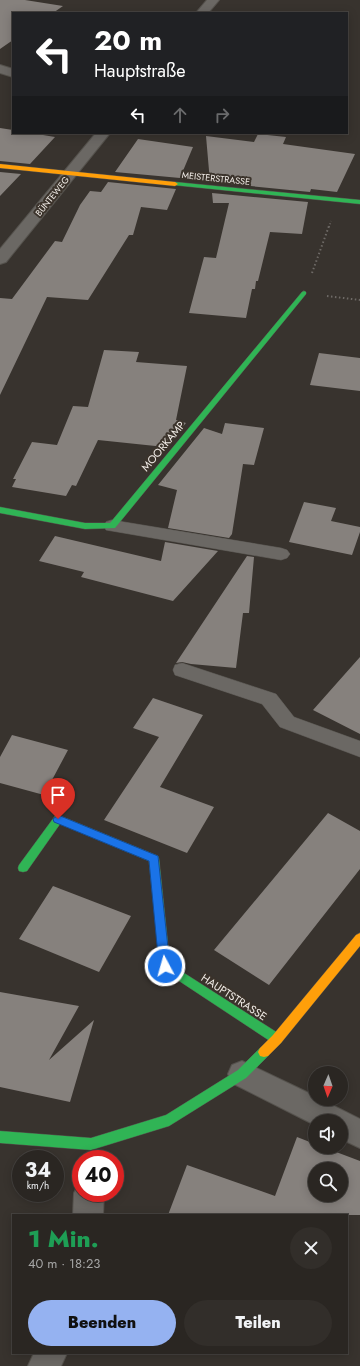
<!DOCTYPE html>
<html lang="de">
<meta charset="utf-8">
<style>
body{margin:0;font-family:Jost,sans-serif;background:#322e2a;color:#f1f3f6;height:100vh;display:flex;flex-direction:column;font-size:15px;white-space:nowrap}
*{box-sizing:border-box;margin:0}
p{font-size:13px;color:#a5a5a5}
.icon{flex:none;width:22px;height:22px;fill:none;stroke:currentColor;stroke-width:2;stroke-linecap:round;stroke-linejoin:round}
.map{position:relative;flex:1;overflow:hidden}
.details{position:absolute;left:12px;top:1214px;width:336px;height:140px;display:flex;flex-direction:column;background:#2a2622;border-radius:0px;box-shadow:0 2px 10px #0003,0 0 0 1px #464340}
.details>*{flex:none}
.guide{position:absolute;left:12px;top:12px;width:336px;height:122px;border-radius:0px;box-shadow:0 2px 10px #0003,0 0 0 1px #464340;background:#202124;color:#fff;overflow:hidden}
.needle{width:26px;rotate:182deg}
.fabs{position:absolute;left:308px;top:1066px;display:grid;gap:8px}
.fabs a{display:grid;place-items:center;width:40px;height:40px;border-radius:50%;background:#2a2622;box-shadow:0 2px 10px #0003,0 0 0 1px #464340;font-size:20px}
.speed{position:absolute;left:12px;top:1150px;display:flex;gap:8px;font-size:20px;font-weight:700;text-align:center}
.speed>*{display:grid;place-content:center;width:52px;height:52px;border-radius:50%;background:#2a2622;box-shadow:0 2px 10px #0003,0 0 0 1px #464340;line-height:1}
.speed small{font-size:10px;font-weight:400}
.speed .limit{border:6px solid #d22;background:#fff;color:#111}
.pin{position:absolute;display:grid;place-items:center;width:34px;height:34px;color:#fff;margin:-41px -17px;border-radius:50% 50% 50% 0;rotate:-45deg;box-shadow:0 0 4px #0007}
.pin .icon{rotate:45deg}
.me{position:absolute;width:44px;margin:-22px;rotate:354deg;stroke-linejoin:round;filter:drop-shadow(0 0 3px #0008)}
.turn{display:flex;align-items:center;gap:14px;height:84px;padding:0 16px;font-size:18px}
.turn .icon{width:52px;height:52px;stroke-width:2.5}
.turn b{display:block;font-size:28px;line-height:34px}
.lanes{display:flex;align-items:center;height:38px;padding:0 16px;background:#0003;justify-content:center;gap:20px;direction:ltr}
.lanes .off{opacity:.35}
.round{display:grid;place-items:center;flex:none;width:42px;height:42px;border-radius:21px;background:#322e2a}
.summary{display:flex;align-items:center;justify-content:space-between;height:68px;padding:0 16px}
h1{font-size:24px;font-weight:800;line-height:30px;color:#1e9e55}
.primary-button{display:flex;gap:8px;margin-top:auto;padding:8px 16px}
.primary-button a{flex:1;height:46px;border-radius:24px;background:#95b2f1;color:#111;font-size:16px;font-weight:800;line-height:46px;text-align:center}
.primary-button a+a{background:#322e2a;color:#f1f3f6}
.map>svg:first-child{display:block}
.building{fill:#86817d;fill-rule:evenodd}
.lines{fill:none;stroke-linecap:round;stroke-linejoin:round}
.lane-casing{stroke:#55524d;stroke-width:1}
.street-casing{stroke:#55524d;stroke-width:2}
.fast-casing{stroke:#55524d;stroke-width:1}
.slow-casing{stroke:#55524d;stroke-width:1}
.path-far1{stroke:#6e6a66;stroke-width:1.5;stroke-dasharray:1 2;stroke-linecap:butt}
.path{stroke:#6e6a66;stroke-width:2;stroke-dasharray:1.5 2.5;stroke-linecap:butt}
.lane{fill:#6b6864;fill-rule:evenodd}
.street{fill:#6b6864;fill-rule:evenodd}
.fast{fill:#30b455;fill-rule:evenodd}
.slow{fill:#ff9f0a;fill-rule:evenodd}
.route{fill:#1a73e8;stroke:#114b97}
.labels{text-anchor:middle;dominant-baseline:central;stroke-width:4;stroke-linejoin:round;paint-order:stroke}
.far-street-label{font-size:9px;fill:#f1ece7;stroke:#3b332b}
.street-label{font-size:11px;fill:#f1ece7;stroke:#3b332b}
</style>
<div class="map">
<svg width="360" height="1366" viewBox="0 0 360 1366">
<rect width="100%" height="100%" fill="#38332e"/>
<path class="building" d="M0,0H25L63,6L53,13H13V40L0,49Z
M0,128L13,130V133H31L55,137L30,164L0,161Z
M258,134L286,137L283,144L355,154L337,192L311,189L310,192L210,182L206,136L254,142Z
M138,139L193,147L180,178L115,172Z
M0,172L21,174L0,196Z
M108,182L176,189L167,210L141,207L133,235H129L88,300L47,297L0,395V298L12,299L55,241L62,242L80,205L90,191L101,192Z
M212,193L308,202L302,234L270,232L258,281H256L255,289H252L246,318L189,313L204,257L216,258L229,203H213Z
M104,350L139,352L136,362L187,366L176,420L186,423L165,447L98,440L76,486L72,485L66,496L12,487L16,479H13L32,442L57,445L73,406L88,407Z
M319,353L360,358V391L310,385Z
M225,423L264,428L254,465L243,464L232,534L229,538L168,528L177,490L158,485L204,428L222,434Z
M304,502L336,508L331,521L360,527V532L352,555L289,542Z
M55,536L161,561L165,542L218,551L173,601L81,577L84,572L39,561Z
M247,556L254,557L249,613H243L236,668L191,664L182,662L176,663Z
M360,657V734L313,710Z
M153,698L203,715L160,787L214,807L187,853L104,820L159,737L133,728Z
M12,735L68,750L44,795L0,783V757Z
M328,813L360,831V869L269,985L214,950Z
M53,886L131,916L99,972L19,939Z
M0,992L79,1006L49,1060L94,1020L70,1102L0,1087Z
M297,1137L315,1144V1147H323L360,1161V1215H168L187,1165L275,1196ZM315,1169H341V1195H315Z"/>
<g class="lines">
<defs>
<path id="lane" d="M112,520L281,548L287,550L290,554L287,558L281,560L106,530L104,526L106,522Z
M182,663L276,694L294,717L360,741V757L280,727L262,704L175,675L173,670L175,665Z"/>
<path id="street" d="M207,0H219L208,13H196Z
M0,65L13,69V77L0,73Z
M96,133H110L6,262L0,264V249Z
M242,1061L315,1096V1099H320L360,1119V1148L341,1139V1121H315V1125L232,1083L228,1074L232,1065Z
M81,1182V1193H104L103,1215H73L74,1193L79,1183Z
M34,1353H67L61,1366H28Z"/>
<path id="fast" d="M175,182L360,200V204L173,185V183Z
M304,291L306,292V294L115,528L85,529L0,513V507L85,523H110L302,292Z
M58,815L158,856L159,859L170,964L281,1035L283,1039L281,1043L277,1044L273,1043L161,969L160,966L149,861L60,824L27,871L23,872L19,871L18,868L19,865L55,816Z
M264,1047L268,1048L270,1052L268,1056L246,1078L169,1126L91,1150L0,1143V1131L91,1138L166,1115L238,1070L260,1048Z"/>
<path id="slow" d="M0,164L175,182L178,184L175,186L0,168Z
M360,933V946L281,1043L268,1056L264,1057L260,1056L258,1052L260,1048L273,1035L356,935Z"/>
</defs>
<use href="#lane" class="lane-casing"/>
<use href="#street" class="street-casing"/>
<use href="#fast" class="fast-casing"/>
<use href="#slow" class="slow-casing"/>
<path class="path-far1" d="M329,227L331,221"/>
<path class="path" d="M312,273L329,226
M327,296L360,300"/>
<use href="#lane" class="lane"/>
<use href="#street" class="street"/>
<use href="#fast" class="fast"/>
<use href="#slow" class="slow"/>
</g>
<path class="route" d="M58,815L158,856L170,966L169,970H161L159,966L149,861L54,822L53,819Z"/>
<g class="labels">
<g class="far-street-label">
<text transform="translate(216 178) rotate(6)">MEISTERSTRASSE</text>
<text transform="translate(52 196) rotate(-51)">BÜNTEWEG</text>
</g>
<g class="street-label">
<text transform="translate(163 446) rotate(-50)">MOORKAMP</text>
<text transform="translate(234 997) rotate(33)">HAUPTSTRASSE</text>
</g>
</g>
</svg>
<div class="fabs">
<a><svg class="needle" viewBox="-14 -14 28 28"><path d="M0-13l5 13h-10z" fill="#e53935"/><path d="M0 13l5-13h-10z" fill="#a5a5a5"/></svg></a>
<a><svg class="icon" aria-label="sound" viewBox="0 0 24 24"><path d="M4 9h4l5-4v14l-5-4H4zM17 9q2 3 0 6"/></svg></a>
<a><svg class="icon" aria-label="search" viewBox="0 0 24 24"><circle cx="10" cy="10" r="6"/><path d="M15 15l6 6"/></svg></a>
</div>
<div class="speed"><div>34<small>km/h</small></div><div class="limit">40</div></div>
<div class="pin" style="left:58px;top:819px;background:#d93025"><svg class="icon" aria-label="arrive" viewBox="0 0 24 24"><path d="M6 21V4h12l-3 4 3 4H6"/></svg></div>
<svg class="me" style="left:165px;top:966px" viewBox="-20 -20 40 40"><circle r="17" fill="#1a73e8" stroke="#fff" stroke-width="3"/><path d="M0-11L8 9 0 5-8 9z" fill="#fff"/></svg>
<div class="guide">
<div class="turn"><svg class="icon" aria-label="left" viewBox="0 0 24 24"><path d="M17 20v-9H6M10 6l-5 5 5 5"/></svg><div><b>20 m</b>Hauptstraße</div></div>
<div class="lanes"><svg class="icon" aria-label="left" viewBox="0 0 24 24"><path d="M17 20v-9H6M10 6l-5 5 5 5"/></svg><svg class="icon off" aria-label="ahead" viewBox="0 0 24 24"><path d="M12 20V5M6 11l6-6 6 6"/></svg><svg class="icon off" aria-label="right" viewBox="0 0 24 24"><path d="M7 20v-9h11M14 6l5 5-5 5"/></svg></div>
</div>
<section class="details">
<div class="summary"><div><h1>1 Min.</h1><p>40 m · 18:23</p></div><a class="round"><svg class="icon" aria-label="close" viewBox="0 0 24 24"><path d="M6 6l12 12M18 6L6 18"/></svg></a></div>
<div class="primary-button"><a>Beenden</a><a>Teilen</a></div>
</section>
</div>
